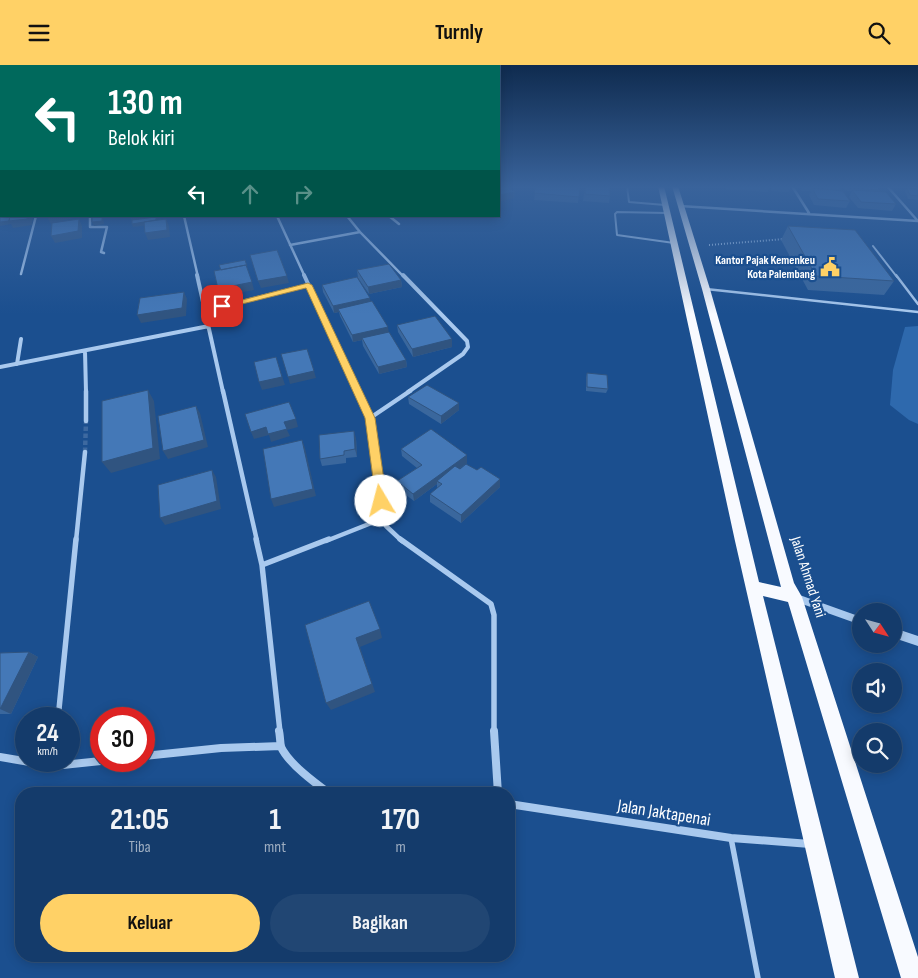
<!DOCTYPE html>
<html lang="id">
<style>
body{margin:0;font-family:"Sofia Sans Condensed",sans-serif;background:#214673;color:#f1f3f6;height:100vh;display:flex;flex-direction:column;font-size:19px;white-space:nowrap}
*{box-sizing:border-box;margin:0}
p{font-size:16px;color:#9dadc1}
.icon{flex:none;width:28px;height:28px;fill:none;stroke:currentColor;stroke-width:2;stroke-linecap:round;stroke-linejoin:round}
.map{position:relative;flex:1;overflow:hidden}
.drawer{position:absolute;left:15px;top:722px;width:500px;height:175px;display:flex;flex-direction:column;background:#143b6b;border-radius:20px;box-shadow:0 2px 12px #0003,0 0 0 1px #33557e}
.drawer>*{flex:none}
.top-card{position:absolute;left:0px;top:0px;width:500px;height:152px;box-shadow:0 2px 12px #0003,0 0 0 1px #33557e;background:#00695c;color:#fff;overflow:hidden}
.needle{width:32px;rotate:126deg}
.tools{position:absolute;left:852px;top:538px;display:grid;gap:10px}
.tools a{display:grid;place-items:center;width:50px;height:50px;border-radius:50%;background:#143b6b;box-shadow:0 2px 12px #0003,0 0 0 1px #33557e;font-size:25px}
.speed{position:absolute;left:15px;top:642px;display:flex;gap:10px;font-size:25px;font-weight:700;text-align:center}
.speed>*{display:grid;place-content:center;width:65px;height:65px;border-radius:50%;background:#143b6b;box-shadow:0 2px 12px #0003,0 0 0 1px #33557e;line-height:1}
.speed small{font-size:12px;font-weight:400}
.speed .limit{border:8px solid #d22;background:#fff;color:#111}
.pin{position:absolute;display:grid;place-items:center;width:42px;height:42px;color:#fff;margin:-21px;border-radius:10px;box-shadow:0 2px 8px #0006}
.me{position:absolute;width:55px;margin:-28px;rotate:352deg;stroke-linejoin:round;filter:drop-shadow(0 0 4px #0008)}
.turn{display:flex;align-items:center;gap:18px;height:105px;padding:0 25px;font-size:22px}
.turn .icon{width:65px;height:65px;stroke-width:2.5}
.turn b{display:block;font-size:35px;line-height:42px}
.lanes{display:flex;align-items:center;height:48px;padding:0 25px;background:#0003;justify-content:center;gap:25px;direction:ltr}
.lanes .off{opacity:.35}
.eta{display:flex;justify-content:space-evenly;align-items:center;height:85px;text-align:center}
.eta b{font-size:30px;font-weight:700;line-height:35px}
.cta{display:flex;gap:10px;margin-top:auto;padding:10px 25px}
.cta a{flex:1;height:58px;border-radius:30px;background:#ffd166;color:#111;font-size:20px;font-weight:700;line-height:58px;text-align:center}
.cta a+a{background:#214673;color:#f1f3f6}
header{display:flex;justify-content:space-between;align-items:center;height:65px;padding:0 25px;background:#ffd166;color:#111;font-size:22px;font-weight:700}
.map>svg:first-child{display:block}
.green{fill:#2e69ad}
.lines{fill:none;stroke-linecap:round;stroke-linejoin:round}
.minor-tunnel{stroke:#3d69a0;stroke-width:4.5;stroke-dasharray:4.5 2.5;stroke-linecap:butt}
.path{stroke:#a9c9ee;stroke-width:2;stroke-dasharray:1 2;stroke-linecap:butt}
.service-far2{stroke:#a9c9ee;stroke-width:2}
.service-far1{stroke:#a9c9ee;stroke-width:2.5}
.service{stroke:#a9c9ee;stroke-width:5.5}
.minor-far4{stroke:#a9c9ee;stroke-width:2.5}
.minor-far3{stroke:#a9c9ee;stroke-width:4}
.minor-far2{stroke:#a9c9ee;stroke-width:4.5}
.minor-far1{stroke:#a9c9ee;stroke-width:5.5}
.minor{stroke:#a9c9ee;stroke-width:8}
.tertiary{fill:#a9c9ee;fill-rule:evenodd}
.trunk{fill:#f8faff;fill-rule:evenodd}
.wall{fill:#3a679d}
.shaded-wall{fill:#305480}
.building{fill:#4478b7;stroke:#305480}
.route{fill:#ffd166;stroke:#a68842}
.labels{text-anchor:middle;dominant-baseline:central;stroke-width:4.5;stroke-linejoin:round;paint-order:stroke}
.far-poi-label{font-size:12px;font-weight:bold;fill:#fff;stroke:#1b4f8f;text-anchor:end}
.street-label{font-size:15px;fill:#fff;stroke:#1b4f8f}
.near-street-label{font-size:18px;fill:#fff;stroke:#1b4f8f}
</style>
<header><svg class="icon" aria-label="menu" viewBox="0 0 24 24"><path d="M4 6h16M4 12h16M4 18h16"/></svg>Turnly<svg class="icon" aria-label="search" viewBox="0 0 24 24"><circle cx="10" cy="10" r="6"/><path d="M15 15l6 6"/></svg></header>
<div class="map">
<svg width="918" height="913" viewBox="0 0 918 913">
<rect width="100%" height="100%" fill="#1b4f8f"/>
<path class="green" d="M918,261V359L909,355L890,340L893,305L905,262Z"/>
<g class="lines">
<path class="minor-tunnel" d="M85,387L86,356"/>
<path class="path" d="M709,180L785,174"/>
<path class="service-far2" d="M627,121L629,137L665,140
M667,148L617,147L615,149L617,170L674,178
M873,181L897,212"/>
<path class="service-far1" d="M896,210L918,239
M706,224L918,247"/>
<path class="service" d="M731,773L758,913"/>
<path class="minor-far4" d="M792,121L809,148
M887,121L917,155
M902,121L918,123
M680,141L918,156
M90,151V162H107L101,187L104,188
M184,151L198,212
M277,151L305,212
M347,151L360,167
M389,151L399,159
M290,180L360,167L404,212
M21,209L36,151"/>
<path class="minor-far3" d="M197,210L223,327
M304,210L358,327
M403,210L467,276L468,282L463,289L408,327
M205,246L309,220
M85,286L86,327
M17,299L21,274
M0,302L209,261"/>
<path class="minor-far2" d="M86,326V356
M223,326L257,476
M357,326L370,353L386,461L402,476
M370,353L410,326
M76,476L85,387
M326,476L384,453"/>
<path class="minor-far1" d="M256,474L262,500L280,667
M400,474L491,539L494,550V667
M262,500L329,474
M58,654L76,474"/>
<path class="minor" d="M279,666C280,670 280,677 281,682C289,699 315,718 330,729
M494,666L498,729
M144,691L221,683L281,681
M0,692L53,701L101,696
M509,739L731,773L810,779"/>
<path class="tertiary" d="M794,528L861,552V560L791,535L789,532L791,529Z
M894,563L918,571V581L894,573Z"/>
<path class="trunk" d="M658,121H664L759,517L781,522L702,224L672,121H678L710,224L794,518L802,532L918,892V913H901L788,537L763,531L859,913H835L735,476Z"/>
</g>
<path class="wall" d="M536,121H578V123H580L578,138L534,135Z
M585,121H610V131L609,138L583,136Z
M724,121H792L789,127L772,126L770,122L768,127L725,124Z
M800,121H841L840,125L850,136L846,143L814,140L809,130L811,126H802Z
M843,121H877L880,125L879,127L896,139L892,146L858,143L849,132L852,126H847Z
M907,123L918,124V135L908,134L905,126Z
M788,161L894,216L884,230L808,225L781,175Z
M357,205L401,215L402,222L369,229L358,213Z
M322,220L370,237L388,267L406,295L407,302L379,309L363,281L362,275L353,277L340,251L339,247L334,248L323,227Z
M397,260L452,282L413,292L398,267Z
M587,308L608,324L606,328L586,326V312Z
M408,332L459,345L441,359L409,339Z
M356,373L357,392L346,393V398L322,401L320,394Z
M401,384L467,398L459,404L477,405L500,414V422L461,458L430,437V429L437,423V419L414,436L398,424L397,416L417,403L402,391Z
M29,587L38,592L11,649H0V588Z"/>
<path class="shaded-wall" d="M515,127L514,133L499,137V130Z
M28,151H33L32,160L13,163L11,159L0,161V157Z
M50,151H77V152L51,159L47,152Z
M92,151H114L103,153L104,159L94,161L92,157L94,154Z
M132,151H171L157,154V159L133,162L132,159L133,158L130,152Z
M79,154L82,161V173L55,178L51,171Z
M166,154L169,161L170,172L148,175L145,168Z
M287,211L289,218L261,223L258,216Z
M401,215L402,222L369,229L368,222Z
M252,217L254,225L221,231L218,224Z
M184,227L187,234L186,251L141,258L137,250Z
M370,233L371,240L338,244L339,247L334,248L333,241Z
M388,262L389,269L362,273V275L353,277L352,270Z
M452,274V282L413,292L412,284Z
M276,292L285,320L262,325L259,317Z
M406,295L407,302L379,309L378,302Z
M314,306L316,313L290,319L288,312Z
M148,325L154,336L160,394L111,408L102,397Z
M459,338V345L441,359V351Z
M196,341L200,348L208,382L168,394L163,386Z
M296,354L298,362L287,365L290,371L271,377L269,370L254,374L251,367Z
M354,366L356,373L357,392L355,384Z
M302,375L305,383L316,431L274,442L271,434Z
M467,390V398L439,418L437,416V419L414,436L413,429Z
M212,405L216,412L221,444L165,460L160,453Z
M500,414V422L461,458V450Z
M380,564L382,573L360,582L375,627L331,645L326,638L356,573Z
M29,587L38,592L11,649L0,644Z"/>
<path class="building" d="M499,121H506L515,127L499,130Z
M536,121H555L580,123L579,132L534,128Z
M585,121H610V131L585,129Z
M848,121H877L880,125L849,123Z
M812,123L843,126L850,136L818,134Z
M907,123L918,124V131L910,130Z
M852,125L886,127L896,139L861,137Z
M1,148V151H10L9,156L0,157V149Z
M10,151H28L27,154L9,156Z
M98,151H102V156L92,157V152Z
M156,152V155L132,159V155Z
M79,154L78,166L51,171L52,158Z
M166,154L167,165L145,168L144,157Z
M788,161L855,165L894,216L816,211Z
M277,185L287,211L258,216L250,190Z
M245,195L247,201L246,200L221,205L219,200Z
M389,199L401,215L368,222L357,205Z
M246,200L252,217L218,224L214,206Z
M357,212L370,233L333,241L322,220Z
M184,227L182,243L137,250L140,233Z
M372,236L388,262L352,270L338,244Z
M435,251L452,274L412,284L397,260Z
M389,267L406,295L378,302L362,273Z
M307,284L314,306L288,312L281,289Z
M276,292L282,312L259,317L254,297Z
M587,308L607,310L608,324L587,322Z
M427,320L459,338L441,351L408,332Z
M148,325L153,383L102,397V336Z
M289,337L296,354L284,357L287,364L268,369L266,362L251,367L245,349Z
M196,341L204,375L163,386L158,351Z
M431,364L467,390L413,429L397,416L422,400L401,384Z
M354,366L355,384L344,386V390L320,394L319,370Z
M302,375L313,424L271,434L263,384Z
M466,399L477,405L481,402L500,414L461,450L430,429L442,419L437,416L455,401L460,404Z
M212,405L217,436L160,453L158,420Z
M369,536L380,564L356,573L372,619L326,638L305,560Z
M29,587L0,644V588Z"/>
<linearGradient id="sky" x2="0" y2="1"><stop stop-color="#0f2b4f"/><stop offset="0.49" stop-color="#39639b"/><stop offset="1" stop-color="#39639b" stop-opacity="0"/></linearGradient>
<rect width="918" height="249" fill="url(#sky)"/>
<path class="route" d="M308,218L312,220L375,353L387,436L385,439H377L376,436L365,353L306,223L222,244L219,241Z"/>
<defs>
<symbol id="civic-bare" viewBox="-9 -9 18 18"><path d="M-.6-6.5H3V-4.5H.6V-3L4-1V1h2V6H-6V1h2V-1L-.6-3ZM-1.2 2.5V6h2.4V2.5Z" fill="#ffd166" stroke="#1b4f8f" stroke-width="2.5" paint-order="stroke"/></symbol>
</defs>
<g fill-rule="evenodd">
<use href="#civic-bare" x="816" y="188" width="28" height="28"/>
</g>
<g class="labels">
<g class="far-poi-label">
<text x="815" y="195">Kantor Pajak Kemenkeu<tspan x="815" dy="14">Kota Palembang</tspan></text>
</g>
<g class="street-label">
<text transform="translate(808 512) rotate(72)">Jalan Ahmad Yani</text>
</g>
<g class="near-street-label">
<text transform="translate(664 748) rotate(9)">Jalan Jaktapenai</text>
</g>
</g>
</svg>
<div class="tools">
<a><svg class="needle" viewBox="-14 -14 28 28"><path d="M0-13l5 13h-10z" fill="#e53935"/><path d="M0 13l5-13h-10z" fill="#9dadc1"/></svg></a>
<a><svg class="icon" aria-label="sound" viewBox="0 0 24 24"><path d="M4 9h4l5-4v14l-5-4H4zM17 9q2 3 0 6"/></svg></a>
<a><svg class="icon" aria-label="search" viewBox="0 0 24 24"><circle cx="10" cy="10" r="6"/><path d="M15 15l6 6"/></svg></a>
</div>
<div class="speed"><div>24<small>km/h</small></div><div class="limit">30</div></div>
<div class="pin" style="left:222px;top:241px;background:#d93025"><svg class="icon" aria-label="arrive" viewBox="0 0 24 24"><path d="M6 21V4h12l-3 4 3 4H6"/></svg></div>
<svg class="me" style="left:381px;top:436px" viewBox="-20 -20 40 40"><circle r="19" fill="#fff"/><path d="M0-13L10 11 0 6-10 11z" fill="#ffd166"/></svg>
<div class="top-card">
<div class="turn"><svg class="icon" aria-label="left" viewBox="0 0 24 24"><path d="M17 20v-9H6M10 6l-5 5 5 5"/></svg><div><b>130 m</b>Belok kiri</div></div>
<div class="lanes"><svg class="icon" aria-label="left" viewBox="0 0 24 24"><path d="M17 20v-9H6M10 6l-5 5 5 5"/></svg><svg class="icon off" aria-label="ahead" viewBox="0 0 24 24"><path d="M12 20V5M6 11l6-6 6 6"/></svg><svg class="icon off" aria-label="right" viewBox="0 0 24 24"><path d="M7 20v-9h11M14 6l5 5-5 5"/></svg></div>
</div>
<section class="drawer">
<div class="eta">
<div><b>21:05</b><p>Tiba</p></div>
<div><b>1</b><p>mnt</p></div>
<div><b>170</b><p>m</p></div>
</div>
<div class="cta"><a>Keluar</a><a>Bagikan</a></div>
</section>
</div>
